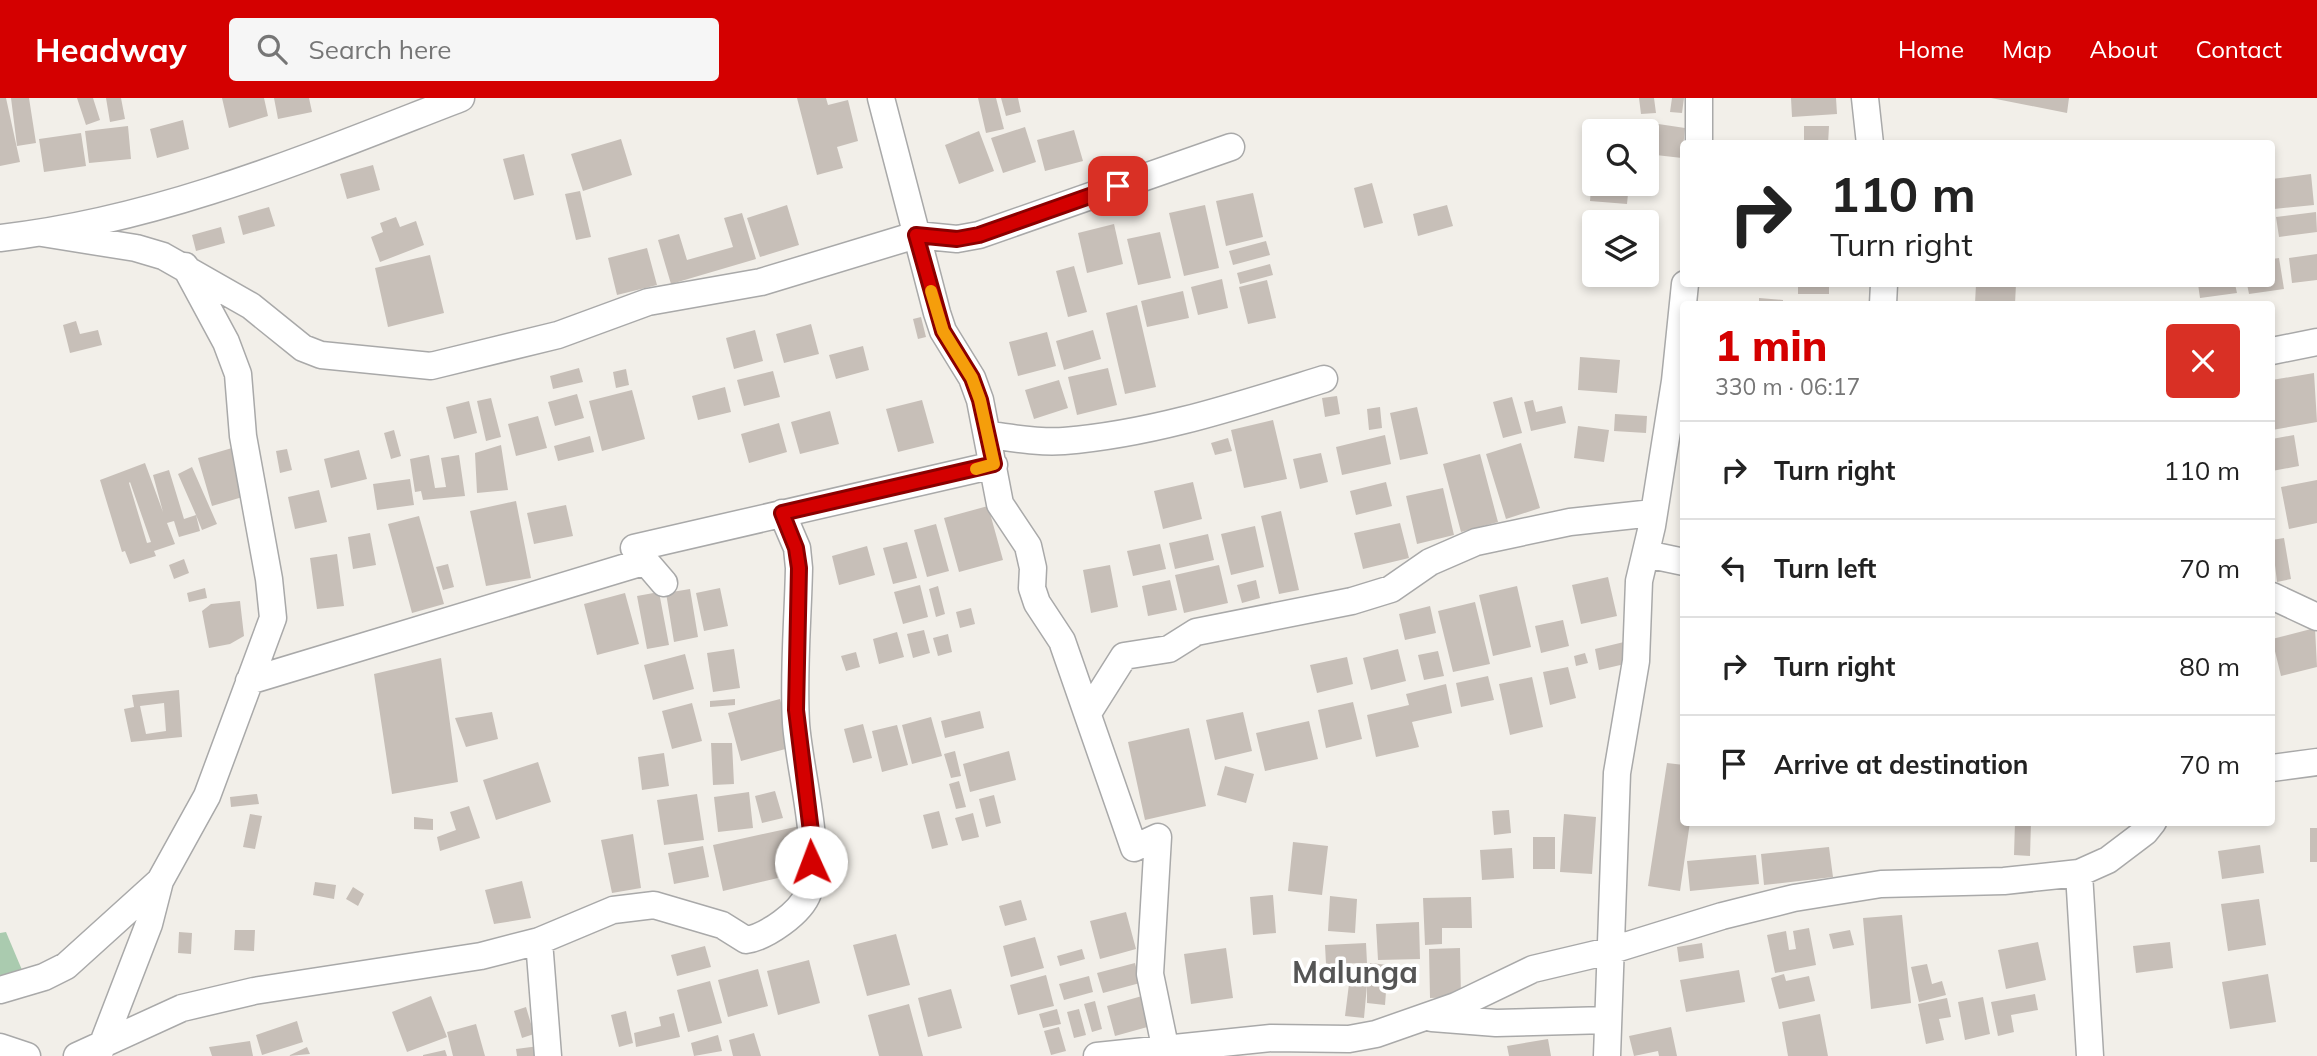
<!DOCTYPE html>
<meta charset="utf-8">
<style>
body{margin:0;font-family:Mulish,sans-serif;background:#f6f6f6;color:#222;height:100vh;display:flex;flex-direction:column;font-size:26px;white-space:nowrap}
*{box-sizing:border-box;margin:0}
p{font-size:23px;color:#767676}
.icon{flex:none;width:38px;height:38px;fill:none;stroke:currentColor;stroke-width:2;stroke-linecap:round;stroke-linejoin:round}
.map{position:relative;flex:1;overflow:hidden}
.sheet{position:absolute;left:1680px;top:203px;width:595px;height:525px;display:flex;flex-direction:column;background:#fff;border-radius:7px;box-shadow:0 4px 10px #0003}
.sheet>*{flex:none}
.top-card{position:absolute;left:1680px;top:42px;width:595px;height:147px;border-radius:7px;box-shadow:0 4px 10px #0003;background:#fff;color:#222;overflow:hidden}
.tools{position:absolute;left:1582px;top:21px;display:grid;gap:14px}
.tools a{display:grid;place-items:center;width:77px;height:77px;border-radius:7px;background:#fff;box-shadow:0 4px 10px #0003;font-size:35px}
.pin{position:absolute;display:grid;place-items:center;width:60px;height:60px;color:#fff;margin:-30px;border-radius:14px;box-shadow:0 4px 10px #0006}
.me{position:absolute;width:77px;margin:-38px;rotate:358deg;stroke-linejoin:round;filter:drop-shadow(0 0 5px #0008)}
.turn{display:flex;align-items:center;gap:24px;height:147px;padding:0 35px;font-size:32px}
.turn .icon{width:91px;height:91px;stroke-width:2.5}
.turn b{display:block;font-size:49px;line-height:60px}
.round{display:grid;place-items:center;flex:none;width:74px;height:74px;border-radius:7px;background:#f6f6f6}
.headline{display:flex;align-items:center;justify-content:space-between;height:119px;padding:0 35px}
h1{font-size:42px;font-weight:800;line-height:52px;color:#d40000}
ul{padding:0;list-style:none}
li{display:flex;align-items:center;gap:21px;height:98px;padding:0 35px;border-top:2px solid #e0e0e0}
li div{flex:1}
li b{display:block;font-size:26px}
li em{font-style:normal}
header{display:flex;align-items:center;gap:42px;box-sizing:border-box;height:98px;padding:0 35px;background:#d40000;color:#fff}
header strong{font-size:33px}
nav{display:flex;gap:38px;margin-inline-start:auto;font-size:24px}
.search{width:490px;height:63px;background:#f6f6f6;display:flex;align-items:center;gap:18px;box-sizing:border-box;padding:0 24px;border-radius:7px;color:#767676;font-size:26px}
.map>svg:first-child{display:block}
.cemetery{fill:#aacbaf}
.building{fill:#c7bfb8;fill-rule:evenodd}
.lines{fill:none;stroke-linecap:round;stroke-linejoin:round}
.minor-casing{stroke:#a9a9a9;stroke-width:29}
.minor{stroke:#fff;stroke-width:26}
.route-casing{stroke:#8a0000;stroke-width:18}
.route{stroke:#d40000;stroke-width:12}
.slow{stroke:#f59e0b;stroke-width:12}
.labels{text-anchor:middle;dominant-baseline:central;stroke-width:7;stroke-linejoin:round;paint-order:stroke}
.quarter-label{font-size:30px;font-weight:bold;fill:#555;stroke:#fff}
</style>
<header>
<strong>Headway</strong>
<div class="search"><svg class="icon" aria-label="search" viewBox="0 0 24 24"><circle cx="10" cy="10" r="6"/><path d="M15 15l6 6"/></svg>Search here</div>
<nav><a>Home</a><a>Map</a><a>About</a><a>Contact</a></nav>
</header>
<div class="map">
<svg width="2317" height="958" viewBox="0 0 2317 958">
<rect width="100%" height="100%" fill="#f2efe9"/>
<path class="cemetery" d="M6,834L30,891L0,903V835Z"/>
<path class="building" d="M0,0H6L20,64L0,68Z
M11,0H29L36,45L17,48Z
M77,0H93L100,22L86,27Z
M106,0H121L125,21L110,24Z
M222,0H264L268,18L229,30Z
M274,0H309L312,14L278,21Z
M797,0H826L828,7L848,2L858,43L837,49L843,70L817,77Z
M978,0H996L1004,31L986,35Z
M1001,0H1018L1021,14L1006,18Z
M1639,0H1654L1656,15L1641,16Z
M1672,0H1684L1682,15L1670,14Z
M1791,0H1836L1837,16L1792,19Z
M1991,0H2069L2067,15Z
M183,22L189,51L157,60L150,31Z
M1645,24L1685,30L1682,60L1647,56Z
M128,28L131,61L89,65L85,33Z
M1804,28H1829L1828,46H1804Z
M1025,29L1036,64L1003,75L991,40Z
M1074,32L1083,63L1045,73L1037,42Z
M979,33L994,73L959,86L945,47Z
M81,35L86,68L44,74L39,41Z
M621,41L632,77L583,93L571,56Z
M524,56L534,97L514,102L503,61Z
M373,67L380,92L347,101L340,76Z
M2311,76L2314,107L2274,111L2272,81Z
M1592,79L1594,86H1629L1627,106L1590,103Z
M1372,85L1383,125L1364,130L1354,90Z
M580,93L591,139L576,142L565,96Z
M1253,95L1263,139L1226,148L1216,103Z
M787,107L799,147L760,159L747,120Z
M1205,107L1219,170L1184,178L1169,115Z
M1447,107L1453,128L1418,138L1413,116Z
M269,109L275,128L243,137L238,118Z
M2316,114L2317,134L2279,139L2276,119Z
M742,115L756,161L671,186L658,142L679,136L687,162L733,149L724,120Z
M396,119L400,129L416,123L424,147L380,164L371,139L383,134L380,125Z
M1114,126L1123,166L1087,175L1078,135Z
M221,129L225,145L196,153L192,137Z
M1160,134L1171,180L1138,187L1127,141Z
M1266,143L1270,157L1233,167L1229,153Z
M647,150L657,187L617,197L608,160Z
M2317,156V182L2292,185L2289,160Z
M430,157L444,215L388,229L375,170Z
M2279,160L2284,191L2249,196L2247,186H2272V161Z
M1270,166L1273,177L1240,186L1237,175Z
M1074,168L1087,214L1068,219L1056,173Z
M1222,181L1228,210L1198,217L1191,189Z
M1267,182L1276,220L1248,226L1239,189Z
M1798,186H1829V196H1798Z
M1976,186H2016L2015,206H1975Z
M2085,186H2114V188L2085,189Z
M2198,186H2235L2237,195L2200,200Z
M1183,193L1189,220L1147,229L1141,203Z
M1759,200L1783,202V206H1759Z
M1137,207L1156,289L1125,296L1106,215Z
M921,219L926,239L918,241L913,221Z
M76,223L80,236L98,232L102,247L70,255L63,227Z
M811,226L819,256L784,265L776,236Z
M755,232L763,263L734,271L726,240Z
M1093,232L1101,261L1064,272L1056,243Z
M1047,234L1056,268L1018,278L1009,244Z
M863,248L869,272L836,281L829,257Z
M1580,259L1620,262L1617,295L1578,292Z
M579,270L583,284L553,291L550,278Z
M1108,270L1117,307L1077,317L1068,279Z
M626,271L629,287L616,290L613,274Z
M773,273L780,299L744,308L737,282Z
M2314,275L2317,324L2272,332V282Z
M1059,282L1068,310L1034,321L1025,292Z
M725,289L731,314L698,322L692,298Z
M632,292L645,341L602,353L589,303Z
M577,296L584,320L555,328L548,304Z
M1337,298L1340,316L1325,319L1322,300Z
M1512,299L1522,335L1503,340L1493,304Z
M491,300L501,339L486,343L477,303Z
M922,302L934,345L898,354L886,311Z
M1533,302L1536,314L1562,308L1566,325L1531,333L1524,304Z
M469,303L477,335L454,341L446,309Z
M1380,309L1382,330L1369,332L1367,311Z
M1417,309L1428,356L1400,362L1390,315Z
M830,313L839,346L800,356L791,324Z
M1615,316L1647,318L1646,335L1614,333Z
M538,318L547,350L516,358L508,326Z
M1273,322L1287,381L1244,390L1231,332Z
M779,325L787,354L749,365L741,336Z
M1578,328L1609,332L1604,364L1574,360Z
M394,332L401,358L391,361L384,335Z
M1385,337L1391,366L1342,377L1336,349Z
M2294,337L2299,368L2272,373V341Z
M590,338L594,354L558,363L554,348Z
M1228,340L1232,353L1215,357L1211,345Z
M1521,345L1540,410L1506,421L1486,356Z
M501,347L508,392L477,395L475,355Z
M232,350L246,398L212,408L198,360Z
M287,351L292,372L280,375L276,353Z
M359,352L367,381L331,390L324,361Z
M1321,355L1328,384L1300,391L1293,361Z
M1480,356L1498,424L1461,434L1443,366Z
M429,357L435,390L446,389L441,360L459,357L465,398L423,402L421,393L415,394L410,361Z
M145,365L163,414L153,377L169,372L184,421L196,417L178,376L192,369L217,426L202,432L196,417L200,433L179,439L174,423L167,425L175,446L154,453L156,458L130,466L125,453L122,454L100,382ZM130,384L151,444L147,445L129,385Z
M410,381L414,407L377,412L373,386Z
M2317,382V425L2289,431L2281,389Z
M1193,384L1202,421L1163,431L1154,393Z
M1386,384L1392,408L1356,417L1350,393Z
M1443,390L1454,437L1417,446L1406,398Z
M319,392L327,424L295,431L288,399Z
M516,403L531,480L486,488L470,413Z
M566,407L573,438L534,446L527,415Z
M988,408L1003,462L959,474L944,420Z
M1281,413L1299,492L1279,496L1261,418Z
M419,418L444,506L412,515L388,426Z
M1400,425L1409,460L1363,471L1354,435Z
M936,426L949,473L927,479L914,432Z
M1255,428L1264,469L1231,477L1221,436Z
M370,435L376,467L353,471L348,439Z
M1208,436L1214,462L1175,471L1169,445Z
M2284,440L2291,481L2277,484L2272,442Z
M907,444L917,480L893,486L883,450Z
M1160,446L1166,471L1133,478L1127,453Z
M867,448L875,477L839,487L832,458Z
M337,456L344,508L317,511L310,460Z
M184,461L189,475L174,481L169,467Z
M448,466L454,489L443,492L436,469Z
M1110,467L1118,509L1091,515L1083,472Z
M1219,467L1228,505L1184,515L1175,477Z
M1608,479L1617,518L1581,526L1572,487Z
M1170,482L1177,512L1148,518L1142,488Z
M1256,482L1260,500L1242,505L1237,487Z
M920,487L928,519L903,526L894,494Z
M938,488L945,516L936,519L929,491Z
M1517,488L1531,549L1493,558L1479,497Z
M205,490L207,500L189,504L187,495Z
M720,490L728,528L704,533L696,495Z
M690,491L698,539L674,544L666,495Z
M659,494L669,547L647,551L637,498Z
M625,495L639,546L597,557L584,506Z
M240,503L244,538L230,546L209,550L202,513L211,506Z
M1475,504L1490,566L1453,574L1438,513Z
M1430,508L1436,535L1405,542L1399,516Z
M971,510L975,526L960,530L956,514Z
M1563,522L1569,548L1541,555L1535,528Z
M2315,530L2317,569L2281,578L2272,541Z
M924,532L930,555L913,560L907,536Z
M897,534L904,559L879,566L873,541Z
M948,536L952,554L938,558L933,540Z
M1624,544L1629,565L1599,572L1595,551Z
M734,551L740,590L713,594L707,555Z
M1398,551L1406,583L1371,592L1363,560Z
M1438,553L1444,578L1424,582L1418,557Z
M856,554L860,569L846,573L841,558Z
M1585,555L1588,565L1576,568L1574,558Z
M685,556L694,591L653,602L644,567Z
M1347,559L1353,586L1317,595L1310,567Z
M441,560L458,684L392,696L374,576Z
M1568,569L1576,600L1550,607L1543,574Z
M1488,578L1494,602L1461,609L1456,585Z
M1532,579L1543,629L1510,637L1499,586Z
M1446,586L1452,615L1412,624L1419,649L1376,659L1367,617L1409,607L1406,596Z
M179,592L182,639L131,644L124,611L134,609L132,597ZM164,605L166,633L146,636L140,608Z
M735,601V607L710,609V603Z
M780,601L793,649L741,663L728,615Z
M1353,604L1362,641L1326,650L1318,612Z
M692,605L702,643L672,651L662,613Z
M980,613L984,630L945,640L941,623Z
M492,614L498,641L466,649L455,620Z
M1243,614L1252,653L1215,662L1206,622Z
M931,619L942,658L912,666L902,627Z
M1309,623L1318,661L1265,673L1256,635Z
M863,626L872,660L853,665L844,631Z
M897,627L908,667L882,674L872,633Z
M1189,630L1206,708L1145,722L1128,644Z
M711,645H732L734,686L713,687Z
M955,653L961,678L951,680L944,656Z
M1009,653L1016,682L970,694L963,666Z
M664,655L669,688L642,692L638,659Z
M538,664L551,704L496,722L483,682Z
M1667,665L1684,667V724H1690L1680,793L1648,788Z
M1225,668L1254,676L1246,705L1217,697Z
M959,683L966,709L956,711L949,686Z
M775,693L783,720L762,725L755,698Z
M749,694L753,730L718,734L714,699Z
M257,696L259,706L231,709L230,699Z
M697,696L704,742L664,747L657,702Z
M994,697L1001,725L986,729L979,701Z
M469,708L480,740L440,753L437,739L456,732L450,714Z
M1509,712L1511,735L1494,737L1492,713Z
M939,713L948,747L932,751L923,717Z
M973,715L979,739L962,743L955,720Z
M250,716L262,718L255,751L243,749Z
M1564,716L1596,719L1592,776L1560,774Z
M414,719L433,721V732L414,731Z
M2015,724H2031L2030,758L2014,757Z
M800,728L808,773L723,793L713,747Z
M2310,730H2317V764H2310Z
M633,736L641,790L612,795L601,742Z
M1533,739H1555V771H1533Z
M1293,744L1328,748L1322,797L1288,793Z
M2260,747L2264,775L2222,781L2218,753Z
M703,748L709,779L674,786L668,755Z
M1829,749L1833,779L1764,787L1761,756Z
M1512,750L1514,780L1482,782L1480,752Z
M1756,757L1759,786L1690,793L1687,763Z
M522,783L531,820L494,826L485,792Z
M315,784L336,787L334,801L313,797Z
M353,789L364,796L358,808L346,801Z
M1273,797L1276,835L1253,837L1250,799Z
M1330,798L1357,801L1355,835L1328,833Z
M1471,799L1472,830H1442V846L1425,847L1423,800Z
M2259,801L2266,847L2228,853L2221,806Z
M1021,802L1027,822L1005,828L999,808Z
M1126,814L1136,851L1100,861L1090,823Z
M1902,817L1911,905L1871,911L1863,820Z
M1419,824L1420,861L1378,862L1376,826Z
M1809,830L1816,867L1775,875L1767,837L1786,833L1789,852L1796,851L1793,833Z
M235,832H255L254,853L234,852Z
M1850,832L1854,847L1833,851L1829,836Z
M179,834L192,835L191,856L178,855Z
M896,836L910,887L867,898L853,847Z
M1035,839L1044,870L1011,879L1003,848Z
M2038,844L2046,882L2006,891L1998,852Z
M2170,844L2173,870L2136,875L2133,848Z
M1366,845L1367,865L1326,866L1325,847Z
M1702,845L1704,860L1679,864L1677,849Z
M705,848L711,869L677,878L671,857Z
M1226,850L1233,900L1191,906L1184,856Z
M1460,850L1461,899L1430,900L1429,851Z
M1082,851L1085,861L1060,868L1057,858Z
M809,862L820,905L778,917L767,873Z
M1135,865L1140,885L1103,895L1097,875Z
M1370,865L1388,867L1385,907L1367,905V887L1364,920L1345,918L1351,870L1370,873Z
M1927,866L1932,886L1942,883L1946,897L1919,904L1911,869Z
M758,871L768,908L728,919L718,882Z
M1739,872L1745,904L1686,914L1680,882Z
M1784,876L1786,883L1809,878L1815,903L1779,911L1771,880Z
M2268,876L2276,924L2230,931L2222,884Z
M1046,877L1054,908L1018,917L1010,887Z
M1089,878L1093,894L1064,902L1059,886Z
M710,883L722,925L688,934L677,892Z
M951,891L962,930L928,939L918,900Z
M2035,896L2038,912L2011,917L2014,934L1998,938L1991,904Z
M431,898L447,939L407,954L392,914Z
M1142,898L1151,928L1115,938L1107,908Z
M1983,899L1990,936L1965,942L1958,904Z
M1947,900L1951,919L1939,921L1944,942L1926,946L1918,906Z
M1095,903L1102,931L1092,934L1084,906Z
M909,906L923,958H879L868,917Z
M526,909L534,936L522,940L514,913Z
M1057,911L1061,926L1043,930L1039,916Z
M1079,911L1086,937L1074,940L1067,914Z
M626,913L633,945L619,949L611,917Z
M674,915L680,939L636,949L634,935L661,928L659,919Z
M1820,916L1828,958H1788L1782,924Z
M297,923L303,944L262,957L256,937Z
M476,926L485,958H453L447,934Z
M1059,929L1066,953L1051,957L1044,933Z
M1671,929L1677,958H1659L1658,953L1634,958L1629,938Z
M754,935L761,958H733L729,942Z
M718,937L722,953L694,958L691,945Z
M1548,941L1551,958H1509L1507,948Z
M250,943L253,958H212L209,949Z
M539,948L540,958H517L516,951Z
M307,949L310,956L288,958Z
M445,952L447,958H423V957Z"/>
<g class="lines">
<defs>
<path id="minor" d="M881,0L937,215L943,233L972,280L980,302L1000,406L1028,448L1033,470L1032,490L1037,505L1062,543L1134,750L1158,739L1150,876L1167,958
M1865,0L1870,46
M1699,46V0
M42,135L136,150L163,158L251,208L303,250L321,257L431,268L558,237L648,204L761,184L916,137L957,141L979,137L1231,49
M0,140C161,122 311,58 461,0
M1883,206L1884,186
M2272,253L2317,244
M989,337C1013,340 1039,345 1064,343C1153,336 1240,307 1324,281
M1646,456L1684,464
M664,485L634,450L994,367
M2272,498L2317,519
M249,583L643,464
M1088,615L1124,558L1169,551L1196,534L1352,503L1391,491L1430,464L1476,444L1570,424L1653,415
M2272,670L2317,664
M2079,775L2090,958
M539,843L548,958
M0,892L44,879L66,868L160,783L207,698L273,520L269,481L243,338L238,276L226,244L185,168
M1432,920L1496,925L1608,922
M0,949L27,958
M100,953L149,826L160,783
M77,958L182,910L254,893L481,858L539,843L613,812L654,807L722,827L746,842C766,839 801,815 808,795C823,753 799,671 796,625C793,574 798,521 799,470L797,450L782,415
M1097,958L1271,940L1349,941L1376,936L1456,908L1533,871L1609,853L1722,818L1794,800L1881,786L2004,783L2079,775L2108,762L2145,734L2153,724
M1607,958L1617,675L1636,563L1639,483L1652,428L1675,283L1685,186"/>
</defs>
<use href="#minor" class="minor-casing"/>
<use href="#minor" class="minor"/>
</g>
<g class="lines">
<defs>
<path id="route" d="M811,764L813,750L796,612L799,470L796,450L782,415L994,366L980,302L972,280L943,233L916,137L957,141L979,137L1118,88"/>
</defs>
<use href="#route" class="route-casing"/>
<use href="#route" class="route"/>
<path class="slow" d="M931,193L943,233L972,280L980,302L994,366L976,371"/>
</g>
<g class="labels">
<g class="quarter-label">
<text x="1355" y="874">Malunga</text>
</g>
</g>
</svg>
<div class="tools">
<a><svg class="icon" aria-label="search" viewBox="0 0 24 24"><circle cx="10" cy="10" r="6"/><path d="M15 15l6 6"/></svg></a>
<a><svg class="icon" aria-label="layers" viewBox="0 0 24 24"><path d="M12 4l9 5-9 5-9-5zM3 14l9 5 9-5"/></svg></a>
</div>
<div class="pin" style="left:1118px;top:88px;background:#d93025"><svg class="icon" aria-label="arrive" viewBox="0 0 24 24"><path d="M6 21V4h12l-3 4 3 4H6"/></svg></div>
<svg class="me" style="left:811px;top:764px" viewBox="-20 -20 40 40"><circle r="19" fill="#fff"/><path d="M0-13L10 11 0 6-10 11z" fill="#d40000"/></svg>
<div class="top-card">
<div class="turn"><svg class="icon" aria-label="right" viewBox="0 0 24 24"><path d="M7 20v-9h11M14 6l5 5-5 5"/></svg><div><b>110 m</b>Turn right</div></div>
</div>
<section class="sheet">
<div class="headline"><div><h1>1 min</h1><p>330 m · 06:17</p></div><a class="round" style="background:#d93025;color:#fff"><svg class="icon" aria-label="close" viewBox="0 0 24 24"><path d="M6 6l12 12M18 6L6 18"/></svg></a></div>
<ul>
<li><svg class="icon" aria-label="right" viewBox="0 0 24 24"><path d="M7 20v-9h11M14 6l5 5-5 5"/></svg><div><b>Turn right</b></div><em>110 m</em></li>
<li><svg class="icon" aria-label="left" viewBox="0 0 24 24"><path d="M17 20v-9H6M10 6l-5 5 5 5"/></svg><div><b>Turn left</b></div><em>70 m</em></li>
<li><svg class="icon" aria-label="right" viewBox="0 0 24 24"><path d="M7 20v-9h11M14 6l5 5-5 5"/></svg><div><b>Turn right</b></div><em>80 m</em></li>
<li><svg class="icon" aria-label="arrive" viewBox="0 0 24 24"><path d="M6 21V4h12l-3 4 3 4H6"/></svg><div><b>Arrive at destination</b></div><em>70 m</em></li>
</ul>
</section>
</div>
